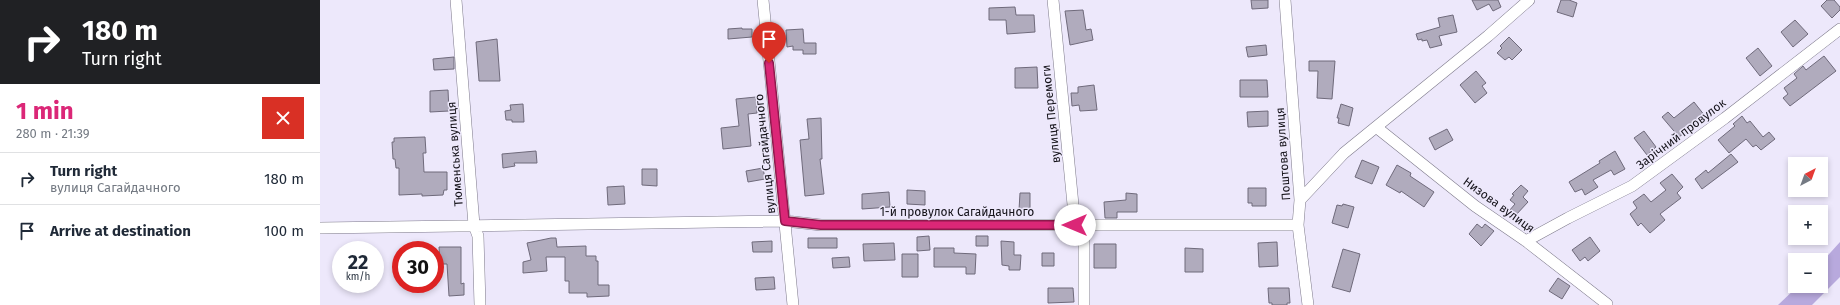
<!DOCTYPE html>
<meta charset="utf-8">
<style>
body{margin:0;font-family:"Fira Sans",sans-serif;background:#f2f2f3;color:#1f2937;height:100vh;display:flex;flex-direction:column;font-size:15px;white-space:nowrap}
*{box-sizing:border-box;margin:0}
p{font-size:13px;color:#747a83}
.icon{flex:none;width:22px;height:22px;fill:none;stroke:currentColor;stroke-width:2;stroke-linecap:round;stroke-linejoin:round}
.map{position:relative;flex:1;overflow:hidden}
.panel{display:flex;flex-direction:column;background:#fff;width:320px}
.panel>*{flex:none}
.guide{background:#202124;color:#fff;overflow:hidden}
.needle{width:26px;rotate:41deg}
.controls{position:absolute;left:1468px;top:157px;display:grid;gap:8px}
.controls a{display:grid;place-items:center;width:40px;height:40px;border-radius:0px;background:#fff;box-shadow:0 2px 6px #0003;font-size:20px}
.speed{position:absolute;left:12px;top:241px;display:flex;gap:8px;font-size:20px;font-weight:700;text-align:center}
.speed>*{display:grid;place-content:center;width:52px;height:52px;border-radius:50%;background:#fff;box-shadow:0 2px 6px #0003;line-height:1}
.speed small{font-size:10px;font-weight:400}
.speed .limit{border:6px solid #d22;background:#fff;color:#111}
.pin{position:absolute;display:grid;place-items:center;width:34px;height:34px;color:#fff;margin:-41px -17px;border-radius:50% 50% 50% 0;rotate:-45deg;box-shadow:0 0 4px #0007}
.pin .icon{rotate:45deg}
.me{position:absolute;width:44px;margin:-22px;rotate:270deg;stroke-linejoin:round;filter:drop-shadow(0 0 3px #0008)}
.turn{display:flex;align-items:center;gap:14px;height:84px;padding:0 16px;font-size:18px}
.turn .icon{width:52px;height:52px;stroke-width:2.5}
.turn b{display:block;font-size:28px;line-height:34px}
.round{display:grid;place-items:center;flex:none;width:42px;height:42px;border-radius:0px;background:#f2f2f3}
.summary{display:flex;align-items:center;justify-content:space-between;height:68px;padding:0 16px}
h1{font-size:24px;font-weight:700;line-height:30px;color:#db2777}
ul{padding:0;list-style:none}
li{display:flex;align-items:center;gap:12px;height:52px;padding:0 16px;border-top:1px solid #e0e1e3}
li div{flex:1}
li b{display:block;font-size:15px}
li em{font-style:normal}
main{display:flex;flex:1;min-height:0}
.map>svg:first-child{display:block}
.water{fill:#b8a9dd}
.building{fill:#b0abbd;stroke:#6f6a7b}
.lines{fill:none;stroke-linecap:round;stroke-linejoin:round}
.minor-casing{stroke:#7d798a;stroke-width:12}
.minor{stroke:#fff;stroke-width:11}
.route-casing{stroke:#8e194d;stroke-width:10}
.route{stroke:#db2777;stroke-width:7}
.labels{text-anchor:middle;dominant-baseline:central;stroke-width:3;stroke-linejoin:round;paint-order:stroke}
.street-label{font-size:12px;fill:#15131a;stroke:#ede8fb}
</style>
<main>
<section class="panel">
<div class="guide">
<div class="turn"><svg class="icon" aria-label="right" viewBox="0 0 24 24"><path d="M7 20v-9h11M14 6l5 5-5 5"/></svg><div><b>180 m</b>Turn right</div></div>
</div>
<div class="summary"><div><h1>1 min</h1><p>280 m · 21:39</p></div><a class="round" style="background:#d93025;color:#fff"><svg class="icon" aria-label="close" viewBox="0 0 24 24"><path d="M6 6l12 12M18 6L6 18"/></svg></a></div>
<ul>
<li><svg class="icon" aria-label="right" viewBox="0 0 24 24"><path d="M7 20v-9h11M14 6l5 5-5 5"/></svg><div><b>Turn right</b><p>вулиця Сагайдачного</p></div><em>180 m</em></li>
<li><svg class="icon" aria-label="arrive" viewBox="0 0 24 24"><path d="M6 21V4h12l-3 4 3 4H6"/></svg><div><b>Arrive at destination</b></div><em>100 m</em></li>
</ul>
</section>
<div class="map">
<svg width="1520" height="305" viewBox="0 0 1520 305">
<rect width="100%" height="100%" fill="#ede8fb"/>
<path class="water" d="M1520,242V277L1492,305H1458L1478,286H1501V263Z"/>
<path class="building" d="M931,0H948V8L932,9Z
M1152,0H1178L1181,7L1173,11L1169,4L1157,10Z
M1241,0H1249L1257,3L1253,17L1237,12Z
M1507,0H1514L1520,7V10L1512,18L1501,6Z
M695,7L696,15H714L715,32L687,34L686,20H669V8Z
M763,10L766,30L771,29L773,40L750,45L745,11Z
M1133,15L1137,32L1119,36L1122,45L1110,48L1107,40L1102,41V39L1098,40L1096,34L1120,27L1118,18Z
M1475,20L1488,34L1473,47L1461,32Z
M422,28V29H432V37L408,39V29Z
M483,29L484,43H496V54H483V50H473V46L467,47L466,30Z
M1189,37L1202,50L1192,60L1189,57L1185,60L1177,53L1182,48L1180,46Z
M177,39L180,81H159L156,42Z
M946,45L947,55L928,57L926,47Z
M1438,48L1452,66L1440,76L1426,58Z
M1504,56L1516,71L1470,106L1463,98L1468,94L1464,88L1477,78L1474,74L1483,66L1486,70Z
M134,57V69L114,70L113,59Z
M989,61H1015L1012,99L997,98L998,71H989Z
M717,67L718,88H695V68Z
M1156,71L1166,83L1162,86L1167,93L1155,103L1140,85Z
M920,80H947L948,97H920Z
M774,85L777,110L760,111L759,105L752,106L751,93H758V87Z
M128,90L129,111L110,112V91Z
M436,97L437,113L428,114L431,146L403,149L401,128L419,126L416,99Z
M1374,102L1385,116L1359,137L1342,117L1348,112L1354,118Z
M203,104L204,122H192V120H186L185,111L191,110L190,105Z
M1021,104L1033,108L1029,126L1018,123L1019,118H1017Z
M948,111V126L928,127L927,112Z
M1422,116L1427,123L1430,121L1443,137L1449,132L1455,139L1441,150L1436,145L1433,147L1426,139L1409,153L1398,140L1415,126L1413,124Z
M501,118L502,159H500L504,194L485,196L480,140L489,139L487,119Z
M1127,129L1133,140L1115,150L1109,138Z
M1324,131L1336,147L1327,155L1314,138Z
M105,137L106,153H103L104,172H127V190H124L123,195L102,196V194L79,195V168H76L75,159H73L72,142H74V138Z
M216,151L217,163H194L195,166L183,168L182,154Z
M1295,151L1305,169L1294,175L1291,170L1273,180L1278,187L1265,195L1262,189L1255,192L1249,182L1280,163L1279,161Z
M1411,154L1418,162L1382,189L1375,179L1386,170L1388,173Z
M1042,160L1059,167L1052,184L1035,177Z
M1077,165L1091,173L1090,176L1114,192L1104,207L1081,191L1080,193L1066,185Z
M443,168L445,179L428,182L426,171Z
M322,169H337V186L322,185Z
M1352,174L1363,187L1357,193L1361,198L1340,214L1345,220L1330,233L1321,223L1318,226L1310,214L1317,208L1313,202L1324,194L1331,202L1346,190L1340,183Z
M1201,185L1208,191L1203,197L1208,202L1195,216L1189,211L1195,204L1190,200L1194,195L1192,194Z
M304,186L305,204L288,205L287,187Z
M928,188H946V206H932V203H928Z
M587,190L605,191V205L587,204Z
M569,192L570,207L542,209V194Z
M700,193H710V210H699Z
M806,193L817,194V212H797V218H785L784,202L806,200Z
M1023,204L1034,207L1028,228L1012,223L1017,205L1022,206Z
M1157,224L1162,228L1165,224L1174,231L1161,246L1149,234Z
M609,236L610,250L597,251V237Z
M656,236H668V246H656Z
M1270,237L1280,251L1268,261L1265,257L1260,261L1252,250Z
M231,238H236L237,247L266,246V256H276V261H278V285H289V296L267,297V293H249V281H245V257H226L227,271L203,273V262L211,260L207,243Z
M488,238H517V248H488Z
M452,241V252H433L432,242Z
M681,241L694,242V255H701L700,270H689V266L682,265Z
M957,242L958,266L939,267L938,243Z
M574,243L575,260L544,261L543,244Z
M774,244H796V268H774Z
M119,247H141V284L144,283V295L129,296L127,264H120Z
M614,248H634V253L656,254L655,274H646V267H614Z
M865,248L883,249V272H865Z
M1023,249L1040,254L1030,292L1012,287Z
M722,253H734V266H722Z
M582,254H598V277H582Z
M529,257L530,267L513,268L512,258Z
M454,277L455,289L436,290L435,278Z
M1238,278L1250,286L1242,299L1229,291Z
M728,288H753L754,302L728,303Z
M948,288H969L970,303H967V305H952V303H949Z"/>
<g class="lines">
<defs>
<path id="minor" d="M136,0L154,225L158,236L160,305
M443,0L473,305
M733,0L755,225
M965,0L980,200L978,225L988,305
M1056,127L1155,206L1206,241L1287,304
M980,200L1024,153L1168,36L1209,0
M0,228L465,221L501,225H978
M1206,241L1248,218L1312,186L1405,118L1520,29
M764,305V226"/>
</defs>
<use href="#minor" class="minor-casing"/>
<use href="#minor" class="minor"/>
</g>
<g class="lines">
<defs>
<path id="route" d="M449,63L465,221L501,225H755"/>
</defs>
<use href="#route" class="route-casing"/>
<use href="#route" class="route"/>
</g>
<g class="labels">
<g class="street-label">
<text transform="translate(731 114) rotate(-96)">вулиця Перемоги</text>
<text transform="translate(1361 134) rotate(-37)">Зарічний провулок</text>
<text transform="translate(135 154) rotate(-94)">Тюменська вулиця</text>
<text transform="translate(445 154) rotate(-96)">вулиця Сагайдачного</text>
<text transform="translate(963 154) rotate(-94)">Поштова вулиця</text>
<text transform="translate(1179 205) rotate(36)">Низова вулиця</text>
<text x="637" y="212">1-й провулок Сагайдачного</text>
</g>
</g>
</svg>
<div class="controls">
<a><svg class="needle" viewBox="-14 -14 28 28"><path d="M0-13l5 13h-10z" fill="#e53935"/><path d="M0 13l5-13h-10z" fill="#747a83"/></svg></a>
<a>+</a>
<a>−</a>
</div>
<div class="speed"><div>22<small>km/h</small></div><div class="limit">30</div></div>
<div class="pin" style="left:449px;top:63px;background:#d93025"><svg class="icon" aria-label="arrive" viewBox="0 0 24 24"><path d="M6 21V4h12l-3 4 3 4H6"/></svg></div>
<svg class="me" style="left:755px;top:225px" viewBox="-20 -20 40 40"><circle r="19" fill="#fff"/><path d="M0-13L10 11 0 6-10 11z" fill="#db2777"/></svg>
</div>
</main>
